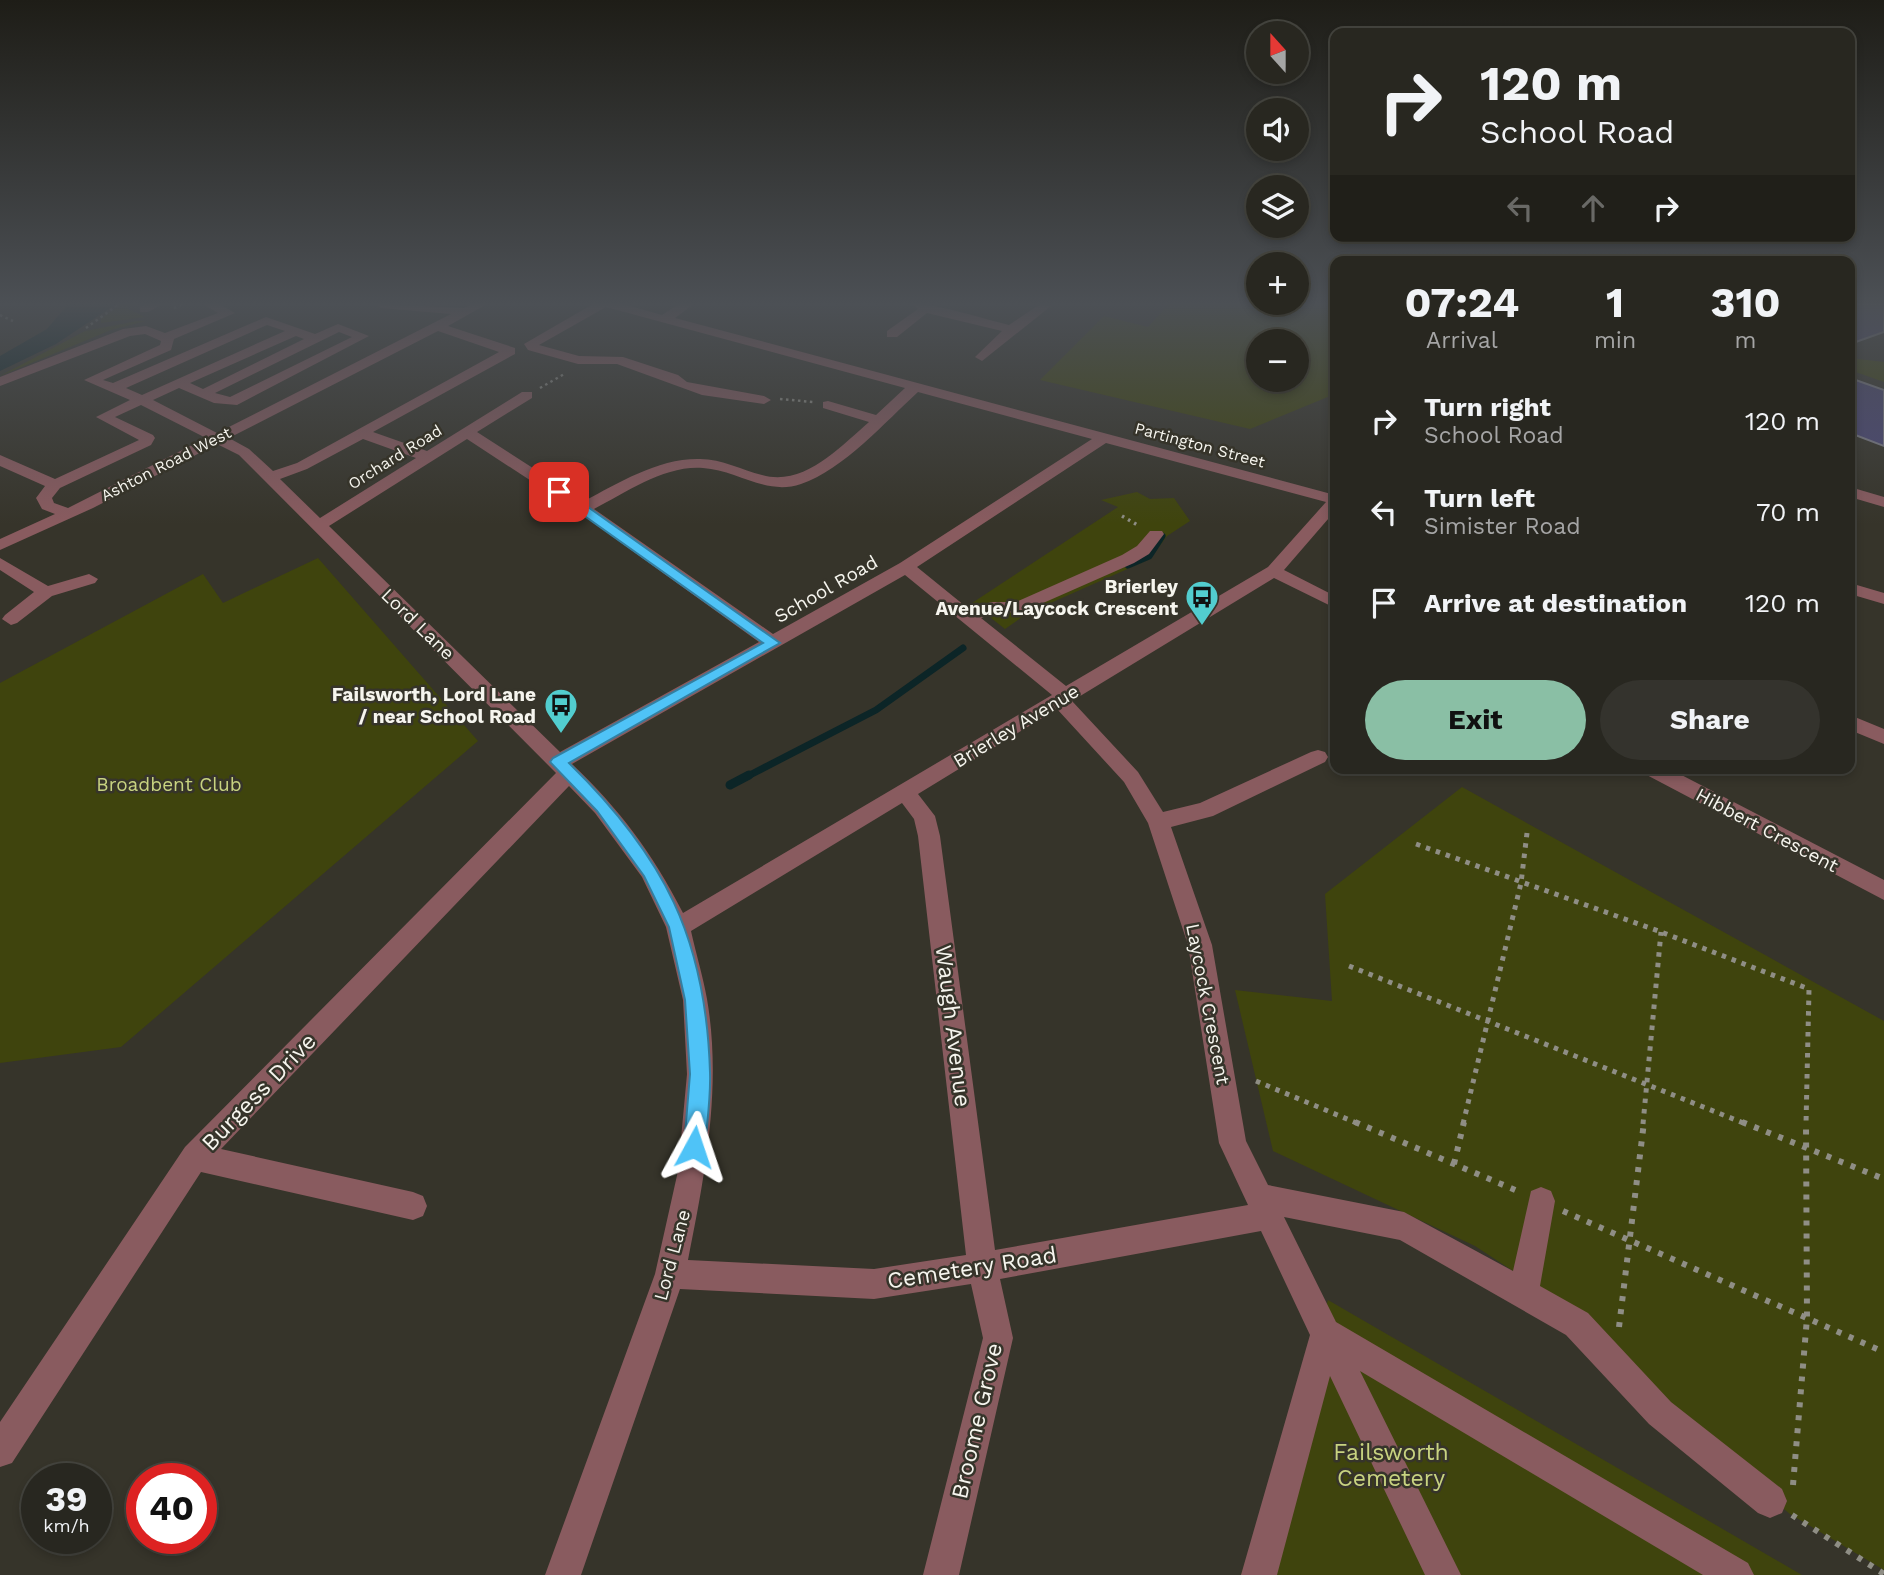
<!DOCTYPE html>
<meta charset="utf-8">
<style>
body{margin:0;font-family:"Work Sans",sans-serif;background:#34332d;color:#f1f3f6;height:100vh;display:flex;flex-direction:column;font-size:26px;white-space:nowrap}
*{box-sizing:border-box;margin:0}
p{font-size:23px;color:#a5a5a5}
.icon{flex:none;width:38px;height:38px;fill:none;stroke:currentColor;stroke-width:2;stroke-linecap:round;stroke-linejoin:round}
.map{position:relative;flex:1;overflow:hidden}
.panel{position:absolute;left:1330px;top:256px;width:525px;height:518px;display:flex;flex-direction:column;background:#282720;border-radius:14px;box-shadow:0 4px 10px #0003,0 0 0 2px #44443e}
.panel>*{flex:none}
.guide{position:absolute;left:1330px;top:28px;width:525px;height:214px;border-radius:14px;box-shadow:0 4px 10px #0003,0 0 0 2px #44443e;background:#282720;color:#f1f3f6;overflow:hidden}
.needle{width:46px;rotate:339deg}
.buttons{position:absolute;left:1246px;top:21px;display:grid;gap:14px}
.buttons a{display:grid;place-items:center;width:63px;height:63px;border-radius:50%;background:#282720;box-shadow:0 4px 10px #0003,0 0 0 2px #44443e;font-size:35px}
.speed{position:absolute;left:21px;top:1463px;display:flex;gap:14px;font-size:35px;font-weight:700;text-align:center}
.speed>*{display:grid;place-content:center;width:91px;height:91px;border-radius:50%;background:#282720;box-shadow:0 4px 10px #0003,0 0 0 2px #44443e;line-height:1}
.speed small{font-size:18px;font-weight:400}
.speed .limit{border:10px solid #d22;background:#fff;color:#111}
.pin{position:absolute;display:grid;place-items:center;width:60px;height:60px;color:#fff;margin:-30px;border-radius:14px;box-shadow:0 4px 10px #0006}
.me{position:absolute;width:77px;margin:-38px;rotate:5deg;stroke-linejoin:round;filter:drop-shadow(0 0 5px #0008)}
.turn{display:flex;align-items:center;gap:24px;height:147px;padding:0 35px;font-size:32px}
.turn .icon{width:91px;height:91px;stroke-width:2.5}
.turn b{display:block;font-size:49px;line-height:60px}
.lanes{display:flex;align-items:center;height:66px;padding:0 35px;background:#0003;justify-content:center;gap:35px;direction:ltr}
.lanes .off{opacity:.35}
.eta{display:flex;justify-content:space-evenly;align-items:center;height:119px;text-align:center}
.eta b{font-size:42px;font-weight:700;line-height:49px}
.cta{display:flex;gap:14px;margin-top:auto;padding:14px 35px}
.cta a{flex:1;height:80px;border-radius:42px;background:#8abfa5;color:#111;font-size:28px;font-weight:700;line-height:80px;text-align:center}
.cta a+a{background:#34332d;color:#f1f3f6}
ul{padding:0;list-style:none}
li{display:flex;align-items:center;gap:21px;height:91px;padding:0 35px}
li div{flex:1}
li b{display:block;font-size:26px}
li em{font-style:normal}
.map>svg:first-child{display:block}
.green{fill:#3f440d;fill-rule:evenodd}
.water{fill:#0c2527}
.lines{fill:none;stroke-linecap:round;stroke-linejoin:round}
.stream-far1{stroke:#0c2527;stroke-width:7}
.stream{stroke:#0c2527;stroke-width:9}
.building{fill:#4b4776;stroke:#7f7f8a;stroke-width:2}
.path-far3{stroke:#8f8e85;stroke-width:2.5;stroke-dasharray:2.5 3.5;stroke-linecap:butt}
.path-far2{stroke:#8f8e85;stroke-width:3.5;stroke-dasharray:2.5 4.5;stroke-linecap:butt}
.path-far1{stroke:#8f8e85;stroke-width:5;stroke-dasharray:4.5 6;stroke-linecap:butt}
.path{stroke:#8f8e85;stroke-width:6;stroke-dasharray:5 8;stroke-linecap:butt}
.minor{fill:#895b5f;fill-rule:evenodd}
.route{fill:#4fc3f7;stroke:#337fa1;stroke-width:2}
.labels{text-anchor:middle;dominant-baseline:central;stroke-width:5;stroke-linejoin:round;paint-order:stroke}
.far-street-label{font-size:16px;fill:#f6f5ee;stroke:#36342a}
.poi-label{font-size:19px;font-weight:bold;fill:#f6f5ee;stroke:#36342a;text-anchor:end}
.street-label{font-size:19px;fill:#f6f5ee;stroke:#36342a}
.park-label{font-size:19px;fill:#c8d380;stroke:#36342a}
.near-street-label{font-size:23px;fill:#f6f5ee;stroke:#36342a}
.near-park-label{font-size:23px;fill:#c8d380;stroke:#36342a}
</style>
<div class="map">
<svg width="1884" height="1575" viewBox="0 0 1884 1575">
<rect width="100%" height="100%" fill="#36342a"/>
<path class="green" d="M121,304H135L126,308L145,317L101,323V319Z
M1169,304H1335V394L1250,429L1040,380L1104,316L1148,327ZM1258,341H1297V380H1258Z
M137,321H146L111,330L0,376L85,331Z
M1850,358L1884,362V382L1850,370Z
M1137,492L1150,499L1174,498L1190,521L1167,536L1150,559L1028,613L1005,629L972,603L1118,507L1101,500Z
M318,558L478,741L121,1047L0,1063V683L203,574L223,603Z
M1462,787L1884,1021V1570L1790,1514L1730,1465L1568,1307L1475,1246L1273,1151L1235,990L1332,1001L1325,894Z
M1328,1300L1802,1575H1241Z"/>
<path class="water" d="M68,304H116L56,344L0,371V356L47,329Z"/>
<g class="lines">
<path class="stream-far1" d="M1128,565L1149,556L1162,536
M746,777L876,710L963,648"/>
<path class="stream" d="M730,785L749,775"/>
</g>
<path class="building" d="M1850,304H1884V332L1850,344Z
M1850,378L1884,390V446L1850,433Z"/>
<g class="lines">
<path class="path-far3" d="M174,308L184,304
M0,315L13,321
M86,328L119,304
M540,388L566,373
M780,399L813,402"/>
<path class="path-far2" d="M1122,516L1139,526"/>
<path class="path-far1" d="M1416,844L1661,932L1809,989L1806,1124
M1349,966L1746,1124
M1256,1081L1359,1124
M1463,1124L1521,883L1527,833
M1643,1124L1661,932"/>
<path class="path" d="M1355,1122L1520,1192
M1742,1122L1884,1179
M1454,1164L1464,1122
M1563,1211L1884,1352
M1619,1327L1644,1122
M1793,1485L1807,1318L1806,1122
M1792,1515L1884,1574"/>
<path class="minor" d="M146,304H163L148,312H140V306Z
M203,304H219L235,313L174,339L171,350L103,380L113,383L266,317L315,334L338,324L369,336L237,405L214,403L179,388L153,400L217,433L451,314L381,308L375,304L464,308L472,304H487L448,326L515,348V354L373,432L427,451L522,392H532V398L477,432L584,501C619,483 658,458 700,459C722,459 742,470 762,475C804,487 840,447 869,422L823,408V402L828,401L876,415L905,388L606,307L539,345L579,356L623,357L678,375L687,382L764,396L771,400L764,404L702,395L617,364H578L528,350L524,344L593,304H623L662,315L679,304H694L675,318L1335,495V511L1284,570L1335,596V608L1274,578L1072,701L1138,772L1163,812L1200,803L1311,752L1318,750L1325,752L1328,757L1325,762L1213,816L1171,827L1212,945L1246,1141L1268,1185L1404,1212L1513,1271L1531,1191L1541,1187L1551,1191L1555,1201L1540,1286L1588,1313L1671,1402L1782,1489L1787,1501L1782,1513L1770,1518L1758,1513L1649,1424L1566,1335L1400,1240L1284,1217L1336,1322L1748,1563L1754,1575H1703L1360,1371L1461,1575H1425L1330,1376L1277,1575H1241L1310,1335L1261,1231L1000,1279L1013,1338L959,1575H923L983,1338L971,1284L874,1299L680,1289L581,1575H545L655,1274L678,1171L687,1074L683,1000L666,927L642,877L595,813L569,786L221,1149L413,1192L423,1196L427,1206L423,1216L413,1220L201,1172L12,1463L0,1467V1422L185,1147L556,773L239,455L217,444L93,508L0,550V539L55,514L42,509L36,498L45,486L0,466V455L55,479L139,440L96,417L130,400L84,380L160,345L161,341L145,334L130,336L0,386V377L123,329L146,326L165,333L218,313ZM267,325L285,331L142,395L126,388ZM438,331L499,352L297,463L273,471L249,449L229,438ZM339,332L352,337L230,397L215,393ZM296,336L304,339L203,389L190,383ZM918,392L1092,439L900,563L773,634L594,509C627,492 665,465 703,468C737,470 766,496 801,484C843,470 886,421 918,392ZM141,405L206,438L68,508L54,503L52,498L60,488L151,445L155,438L153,435L115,417ZM363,439L416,458L320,518L280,479L307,469ZM467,439L577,511L759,642L560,752L329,526ZM1106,443L1326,502L1268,567L1066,686L981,618L993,614L1025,611L1134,563L1149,554L1164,534L1162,531H1150L1137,546L1122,555L1016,602H991L970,610L917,567ZM905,575L1052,695L683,913C652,852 620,810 572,764ZM1057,709L1124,782L1148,823L1188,945L1219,1143L1248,1205L995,1250L940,836L935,816L918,794ZM902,803L914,819L918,836L966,1255L874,1269L688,1260C705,1175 722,1086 707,999C703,976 696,954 691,931Z
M912,304C939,304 980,318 1009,325L1040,304L1051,306L982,361L975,357L1002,331L927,313L897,337H887V331L918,309Z
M1850,487L1884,497V507L1850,497Z
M0,558L48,586L89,574L98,579L95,583L52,596L17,623L11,625L2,619L5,615L34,592L0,570Z
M1850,583L1884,593V604L1850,594Z
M1850,715L1884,729V744L1850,730Z
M1640,768H1668L1884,880V900L1643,773Z"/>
</g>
<linearGradient id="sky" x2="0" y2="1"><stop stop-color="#1e1d17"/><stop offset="0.58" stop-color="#4c5055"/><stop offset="1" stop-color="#4c5055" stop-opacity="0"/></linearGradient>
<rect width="1884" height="524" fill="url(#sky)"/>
<path class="route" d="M555,490H564L780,643L569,763C664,856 706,938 710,1072C711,1097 707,1122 705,1147L702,1154L694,1157L687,1154L684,1147L690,1074L685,1000L669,927L644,876L597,811L550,762L553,758L763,643L555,495Z"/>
<defs>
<symbol id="bus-pin" viewBox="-11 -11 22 30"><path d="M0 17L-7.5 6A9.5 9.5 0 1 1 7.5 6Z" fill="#52cdcf" stroke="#36342a"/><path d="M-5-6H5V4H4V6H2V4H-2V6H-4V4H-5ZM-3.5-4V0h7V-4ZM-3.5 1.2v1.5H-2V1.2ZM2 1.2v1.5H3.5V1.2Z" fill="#111"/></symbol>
</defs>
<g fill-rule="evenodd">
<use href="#bus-pin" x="1183" y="578" width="38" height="52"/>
<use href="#bus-pin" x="542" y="686" width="38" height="52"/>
</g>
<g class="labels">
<g class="far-street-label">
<text transform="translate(1200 445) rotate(15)">Partington Street</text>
<text transform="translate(395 457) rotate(-32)">Orchard Road</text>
<text transform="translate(166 464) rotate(-27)">Ashton Road West</text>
</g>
<g class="poi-label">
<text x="1178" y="586">Brierley<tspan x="1178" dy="22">Avenue/Laycock Crescent</tspan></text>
<text x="536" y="694">Failsworth, Lord Lane<tspan x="536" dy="22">/ near School Road</tspan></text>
</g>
<g class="street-label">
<text transform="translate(826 589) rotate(-30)">School Road</text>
<text transform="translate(418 624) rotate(44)">Lord Lane</text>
<text transform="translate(1016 726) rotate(-31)">Brierley Avenue</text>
<text transform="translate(1767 830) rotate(28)">Hibbert Crescent</text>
<text transform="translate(1208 1004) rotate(79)">Laycock Crescent</text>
<text transform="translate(672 1255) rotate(-75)">Lord Lane</text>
</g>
<g class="park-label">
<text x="169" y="784">Broadbent Club</text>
</g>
<g class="near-street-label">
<text transform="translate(953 1026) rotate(83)">Waugh Avenue</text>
<text transform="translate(259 1092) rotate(-46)">Burgess Drive</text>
<text transform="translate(972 1268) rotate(-9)">Cemetery Road</text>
<text transform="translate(977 1421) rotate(-77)">Broome Grove</text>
</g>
<g class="near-park-label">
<text x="1391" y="1452">Failsworth<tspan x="1391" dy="26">Cemetery</tspan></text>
</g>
</g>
</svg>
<div class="buttons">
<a><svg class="needle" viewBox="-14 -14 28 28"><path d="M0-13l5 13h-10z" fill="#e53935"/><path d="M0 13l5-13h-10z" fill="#a5a5a5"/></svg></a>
<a><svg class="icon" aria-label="sound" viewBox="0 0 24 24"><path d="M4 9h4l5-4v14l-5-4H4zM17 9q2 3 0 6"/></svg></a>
<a><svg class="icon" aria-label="layers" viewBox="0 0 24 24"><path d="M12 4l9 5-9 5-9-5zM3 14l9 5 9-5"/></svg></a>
<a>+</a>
<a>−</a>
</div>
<div class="speed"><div>39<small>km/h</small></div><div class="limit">40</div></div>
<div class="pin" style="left:559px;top:492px;background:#d93025"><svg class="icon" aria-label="arrive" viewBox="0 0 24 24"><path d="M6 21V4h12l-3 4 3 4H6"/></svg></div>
<svg class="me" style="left:694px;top:1147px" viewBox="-20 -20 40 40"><path d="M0-17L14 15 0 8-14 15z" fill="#4fc3f7" stroke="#fff" stroke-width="4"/></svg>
<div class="guide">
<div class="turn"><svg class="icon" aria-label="right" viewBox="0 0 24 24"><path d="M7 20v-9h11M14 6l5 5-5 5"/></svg><div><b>120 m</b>School Road</div></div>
<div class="lanes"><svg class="icon off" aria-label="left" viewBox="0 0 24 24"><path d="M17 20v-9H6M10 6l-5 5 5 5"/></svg><svg class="icon off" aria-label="ahead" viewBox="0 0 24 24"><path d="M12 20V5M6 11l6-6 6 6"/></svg><svg class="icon" aria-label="right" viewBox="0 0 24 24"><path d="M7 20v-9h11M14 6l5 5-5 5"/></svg></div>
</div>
<section class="panel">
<div class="eta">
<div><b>07:24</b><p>Arrival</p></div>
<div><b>1</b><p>min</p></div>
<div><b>310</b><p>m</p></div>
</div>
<ul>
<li><svg class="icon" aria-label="right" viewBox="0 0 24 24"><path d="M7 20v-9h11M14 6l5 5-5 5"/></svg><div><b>Turn right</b><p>School Road</p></div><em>120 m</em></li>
<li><svg class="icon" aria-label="left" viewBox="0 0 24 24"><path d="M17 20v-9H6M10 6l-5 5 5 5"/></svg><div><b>Turn left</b><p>Simister Road</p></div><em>70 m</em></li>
<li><svg class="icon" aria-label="arrive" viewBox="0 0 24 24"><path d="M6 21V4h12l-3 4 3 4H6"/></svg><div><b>Arrive at destination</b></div><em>120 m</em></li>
</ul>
<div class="cta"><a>Exit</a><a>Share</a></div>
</section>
</div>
